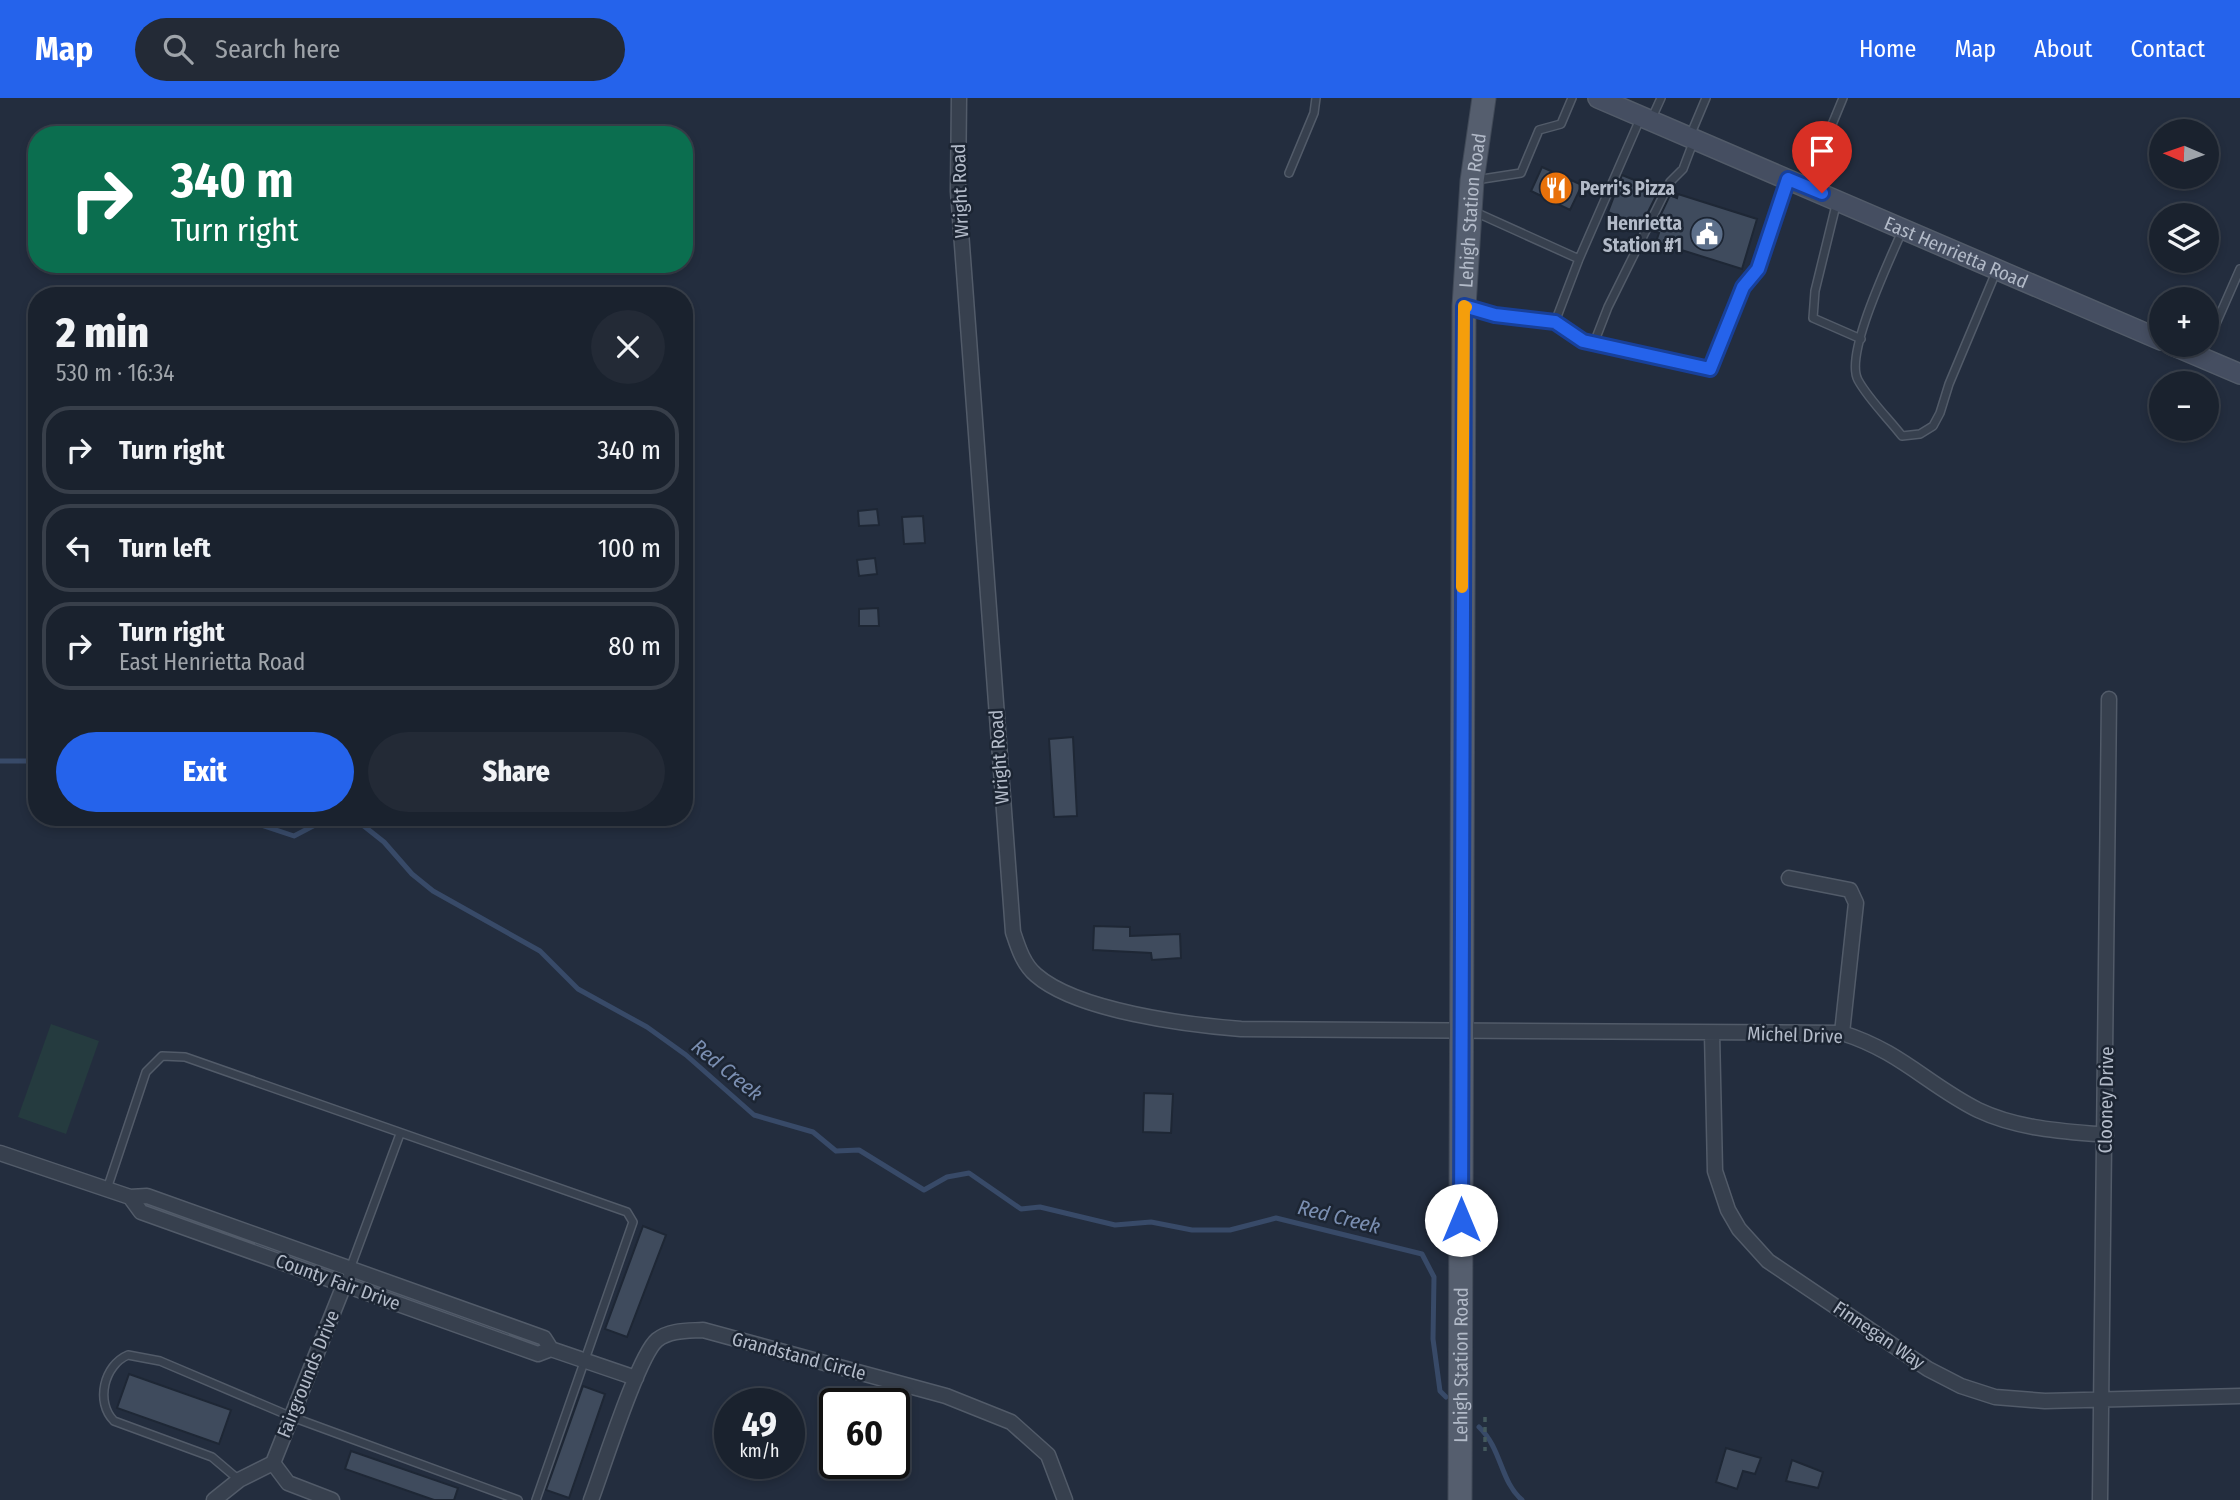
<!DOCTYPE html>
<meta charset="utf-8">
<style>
body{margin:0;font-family:"Fira Sans Condensed",sans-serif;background:#232a36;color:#f1f3f6;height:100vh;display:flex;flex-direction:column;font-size:26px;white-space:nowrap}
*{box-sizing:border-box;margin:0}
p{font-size:23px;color:#9fa4aa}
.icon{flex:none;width:38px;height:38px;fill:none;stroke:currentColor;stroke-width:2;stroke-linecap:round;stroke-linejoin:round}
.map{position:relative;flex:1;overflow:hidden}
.panel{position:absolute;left:28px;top:189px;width:665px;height:539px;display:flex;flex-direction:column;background:#1a222e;border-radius:28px;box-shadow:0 4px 10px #0003,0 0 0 2px #383f4a}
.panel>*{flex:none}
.guide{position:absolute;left:28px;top:28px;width:665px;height:147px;border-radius:28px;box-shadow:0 4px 10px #0003,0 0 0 2px #383f4a;background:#0b6e4f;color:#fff;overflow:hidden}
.needle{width:46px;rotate:272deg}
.controls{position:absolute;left:2149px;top:21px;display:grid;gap:14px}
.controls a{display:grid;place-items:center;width:70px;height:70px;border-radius:50%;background:#1a222e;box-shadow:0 4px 10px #0003,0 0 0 2px #383f4a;font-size:35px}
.speed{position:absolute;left:714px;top:1290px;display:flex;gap:14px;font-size:35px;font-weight:700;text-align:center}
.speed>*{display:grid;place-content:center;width:91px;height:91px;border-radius:50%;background:#1a222e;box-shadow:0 4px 10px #0003,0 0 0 2px #383f4a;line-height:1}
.speed small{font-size:18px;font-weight:400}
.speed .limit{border:4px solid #111;border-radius:10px;background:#fff;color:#111}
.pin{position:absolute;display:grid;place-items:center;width:60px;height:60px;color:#fff;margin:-72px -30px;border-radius:50% 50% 50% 0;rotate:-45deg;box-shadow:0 0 7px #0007}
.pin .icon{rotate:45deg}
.me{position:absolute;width:77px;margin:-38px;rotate:0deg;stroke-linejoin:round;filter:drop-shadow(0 0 5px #0008)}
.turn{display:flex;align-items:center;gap:24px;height:147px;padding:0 28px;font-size:32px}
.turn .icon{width:91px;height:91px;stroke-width:2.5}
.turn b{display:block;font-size:49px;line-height:60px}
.round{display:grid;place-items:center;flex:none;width:74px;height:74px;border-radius:37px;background:#232a36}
.overview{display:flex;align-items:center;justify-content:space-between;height:119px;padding:0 28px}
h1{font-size:42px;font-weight:800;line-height:52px}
.cta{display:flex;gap:14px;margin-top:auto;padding:14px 28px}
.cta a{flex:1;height:80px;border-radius:42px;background:#2563eb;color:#fff;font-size:28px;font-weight:800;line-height:80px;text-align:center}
.cta a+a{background:#232a36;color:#f1f3f6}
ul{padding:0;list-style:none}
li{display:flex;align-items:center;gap:21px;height:88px;margin:0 14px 10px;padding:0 14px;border:4px solid #383f4a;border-radius:28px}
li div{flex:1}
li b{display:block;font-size:26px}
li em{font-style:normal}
header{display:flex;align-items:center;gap:42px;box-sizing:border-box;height:98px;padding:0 35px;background:#2563eb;color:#fff}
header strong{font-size:33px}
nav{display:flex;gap:38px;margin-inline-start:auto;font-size:24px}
.search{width:490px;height:63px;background:#232a36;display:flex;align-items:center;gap:18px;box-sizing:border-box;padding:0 24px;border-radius:38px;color:#9fa4aa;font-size:26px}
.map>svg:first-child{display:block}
.green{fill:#253b3f}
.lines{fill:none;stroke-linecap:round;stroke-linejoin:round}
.stream{stroke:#384a68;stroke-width:5}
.building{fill:#3f4b5d;stroke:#1e2735;stroke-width:2}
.lane-casing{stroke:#525b69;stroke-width:10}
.street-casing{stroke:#525b69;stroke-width:17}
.secondary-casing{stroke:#525b69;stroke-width:22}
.primary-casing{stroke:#404957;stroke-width:25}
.path{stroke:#43585c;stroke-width:3.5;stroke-dasharray:5 5;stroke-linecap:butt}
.lane{stroke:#37404e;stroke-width:7}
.street{stroke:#37404e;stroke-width:14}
.secondary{stroke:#454e61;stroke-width:19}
.primary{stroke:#555e6e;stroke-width:23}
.route-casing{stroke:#184099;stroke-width:18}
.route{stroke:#2563eb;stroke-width:12}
.slow{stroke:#f59e0b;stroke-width:12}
.labels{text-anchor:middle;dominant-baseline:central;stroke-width:5;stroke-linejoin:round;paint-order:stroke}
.poi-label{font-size:19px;font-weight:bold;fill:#b3bbc9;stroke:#1c2533;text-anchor:start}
.street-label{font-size:19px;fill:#b3bbc9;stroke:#1c2533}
.water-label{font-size:21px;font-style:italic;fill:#7b8fb2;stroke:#1c2533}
</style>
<header>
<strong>Map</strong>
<div class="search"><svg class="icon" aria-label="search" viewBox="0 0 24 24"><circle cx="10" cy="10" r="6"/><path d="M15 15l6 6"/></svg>Search here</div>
<nav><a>Home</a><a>Map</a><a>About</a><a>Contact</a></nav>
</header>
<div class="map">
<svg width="2240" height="1402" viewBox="0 0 2240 1402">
<rect width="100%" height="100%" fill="#232d3e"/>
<path class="green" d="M51,926L99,943L66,1036L18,1019Z"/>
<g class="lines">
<path class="stream" d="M0,663H37
M237,719L294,738L315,727L355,721L384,744L412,776L433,793L540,853L578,891L647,929L686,957L754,1017L813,1034L836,1053L859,1052L924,1092L947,1079L969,1075L1021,1111L1040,1109L1115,1127L1151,1124L1192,1132H1230L1276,1120L1422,1156L1434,1179L1433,1241L1440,1293L1446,1299
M1479,1329C1502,1351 1500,1383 1522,1402"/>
</g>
<path class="building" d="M1542,69L1582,87L1570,112L1531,93Z
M1622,77L1659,92L1641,128L1608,114Z
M1678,96L1757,121L1742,171L1656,144L1659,135L1653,133L1670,97L1677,100Z
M877,411L879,427L859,428L858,413Z
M923,418L925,445L904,446L902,419Z
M875,460L877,476L859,478L857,462Z
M878,510L879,528H859V511Z
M1073,639L1077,718L1054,719L1049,641Z
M1094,828L1130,829V838L1180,836L1181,860L1152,862L1151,855L1093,852Z
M1144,995L1173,996L1171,1035L1143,1034Z
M643,1128L666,1137L627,1239L605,1231Z
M129,1276L231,1312L219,1346L117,1310Z
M583,1288L605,1296L569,1400L546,1392Z
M1726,1350L1761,1360L1755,1376L1743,1373L1737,1391L1716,1384Z
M351,1353L458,1390L454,1402H434L345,1371Z
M1792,1362L1823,1374L1818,1390L1786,1383Z"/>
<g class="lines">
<defs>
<path id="lane" d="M1651,22L1661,0
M1690,38L1706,0
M1289,75L1314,15L1316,0
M1476,82L1521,75L1539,32L1561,26L1572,0
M1807,87L1843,0
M1837,103L1815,193L1813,220L1861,241
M1475,114L1579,161L1640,21
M1902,133C1890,162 1844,256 1858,282C1869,302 1889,321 1902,338L1920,336L1933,328L1940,315L1949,286L1996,174
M1468,210L1495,217L1555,224L1579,161
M1555,224L1583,243L1710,271L1743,189L1758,171L1787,85
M1594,245L1608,209L1670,84L1683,71L1694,42
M2207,246L2240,171
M107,1091L146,974L162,958L185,959L627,1114L633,1124L536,1402
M344,1187L400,1036
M239,1382L212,1359L114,1323C95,1304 104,1267 128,1257L160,1263L292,1319L518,1402"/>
<path id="street" d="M959,0L958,93L1013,834C1018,849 1023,866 1036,877C1077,913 1188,927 1241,931L1842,935C1900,953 1928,987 1978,1012C2018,1031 2062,1033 2106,1037
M1789,780L1850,792L1856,805L1842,935
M1712,935L1715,1073L1728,1112L1739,1131L1768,1163L1928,1271L1961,1288L1995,1299L2045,1303L2240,1298
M0,1055L130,1099L147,1098L544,1240L551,1251L538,1256L141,1114L130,1099
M551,1251L636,1280
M273,1365L344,1187
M273,1365L288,1385L332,1402
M214,1402L239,1382L273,1365
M591,1402C602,1373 638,1258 657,1242C670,1232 687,1233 703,1232L946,1298L1011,1324L1048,1357L1065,1402
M2100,1402L2109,601"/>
<g id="secondary">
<path id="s1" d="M1598,0L2161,242"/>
<path d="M2172,247L2240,276"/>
</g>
<g id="primary">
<path id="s2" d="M1460,1402L1464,208L1472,83L1484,0"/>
</g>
</defs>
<use href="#lane" class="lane-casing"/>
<use href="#street" class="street-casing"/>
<use href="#secondary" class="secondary-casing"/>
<use href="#primary" class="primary-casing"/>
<path class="path" d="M1485,1319V1353"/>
<use href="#lane" class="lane"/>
<use href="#street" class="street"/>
<use href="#secondary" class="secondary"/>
<use href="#primary" class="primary"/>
</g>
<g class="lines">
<defs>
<path id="route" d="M1461,1122L1464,208L1495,217L1555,224L1583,243L1710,271L1743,189L1758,171L1788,81L1822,95"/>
</defs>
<use href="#route" class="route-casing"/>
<use href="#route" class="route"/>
<path class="slow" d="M1462,489L1464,208L1466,209"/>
</g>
<defs>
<symbol id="restaurant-disc" viewBox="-11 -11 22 22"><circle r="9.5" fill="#e8710a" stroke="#1c2533"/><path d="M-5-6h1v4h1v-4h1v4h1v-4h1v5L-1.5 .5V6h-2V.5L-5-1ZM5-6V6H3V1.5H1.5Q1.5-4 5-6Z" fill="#fff"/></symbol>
<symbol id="civic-disc" viewBox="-11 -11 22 22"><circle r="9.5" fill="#5c6f8a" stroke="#1c2533"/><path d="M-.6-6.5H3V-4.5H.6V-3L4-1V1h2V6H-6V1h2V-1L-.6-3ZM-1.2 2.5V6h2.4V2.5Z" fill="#fff"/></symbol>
</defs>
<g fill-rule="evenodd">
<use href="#restaurant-disc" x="1537" y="71" width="38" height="38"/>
<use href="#civic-disc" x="1688" y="117" width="38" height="38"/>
</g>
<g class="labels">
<g class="poi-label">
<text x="1580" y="90">Perri's Pizza</text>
<text x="1682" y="125" text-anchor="end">Henrietta<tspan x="1682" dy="22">Station #1</tspan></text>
</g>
<g class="street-label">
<text transform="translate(960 93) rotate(-92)">Wright Road</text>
<text stroke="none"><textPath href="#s2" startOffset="1290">Lehigh Station Road</textPath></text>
<text stroke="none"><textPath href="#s1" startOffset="390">East Henrietta Road</textPath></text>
<text transform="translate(999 659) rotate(-94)">Wright Road</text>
<text transform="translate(1795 937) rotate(2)">Michel Drive</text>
<text transform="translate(2106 1002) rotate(-89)">Clooney Drive</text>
<text transform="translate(338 1184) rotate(20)">County Fair Drive</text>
<text transform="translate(1879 1237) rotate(34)">Finnegan Way</text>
<text transform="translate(799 1258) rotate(15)">Grandstand Circle</text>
<text stroke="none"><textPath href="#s2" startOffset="135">Lehigh Station Road</textPath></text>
<text transform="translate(308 1276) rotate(-68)">Fairgrounds Drive</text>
</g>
<g class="water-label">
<text transform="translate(727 972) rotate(39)">Red Creek</text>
<text transform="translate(1339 1119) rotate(14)">Red Creek</text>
</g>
</g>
</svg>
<div class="controls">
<a><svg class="needle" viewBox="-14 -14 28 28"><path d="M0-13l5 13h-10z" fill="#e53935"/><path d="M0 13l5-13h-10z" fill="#9fa4aa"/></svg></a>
<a><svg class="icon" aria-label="layers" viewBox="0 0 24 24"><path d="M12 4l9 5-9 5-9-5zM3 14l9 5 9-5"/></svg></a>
<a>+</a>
<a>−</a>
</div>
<div class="speed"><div>49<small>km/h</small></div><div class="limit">60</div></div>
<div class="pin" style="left:1822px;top:95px;background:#d93025"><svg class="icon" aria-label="arrive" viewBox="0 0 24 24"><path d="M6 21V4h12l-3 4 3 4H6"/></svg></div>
<svg class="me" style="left:1461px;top:1122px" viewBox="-20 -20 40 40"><circle r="19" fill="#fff"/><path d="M0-13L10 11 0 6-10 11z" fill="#2563eb"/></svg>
<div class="guide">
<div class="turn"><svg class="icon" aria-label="right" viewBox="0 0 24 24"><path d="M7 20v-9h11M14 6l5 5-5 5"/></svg><div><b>340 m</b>Turn right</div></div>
</div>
<section class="panel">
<div class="overview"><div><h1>2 min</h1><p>530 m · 16:34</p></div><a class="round"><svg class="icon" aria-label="close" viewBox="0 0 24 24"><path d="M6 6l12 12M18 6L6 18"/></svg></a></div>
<ul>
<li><svg class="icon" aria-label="right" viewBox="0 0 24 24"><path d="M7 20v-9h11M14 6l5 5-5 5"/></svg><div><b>Turn right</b></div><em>340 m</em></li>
<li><svg class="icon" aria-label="left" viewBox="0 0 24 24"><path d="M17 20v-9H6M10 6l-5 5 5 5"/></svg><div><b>Turn left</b></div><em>100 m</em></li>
<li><svg class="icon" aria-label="right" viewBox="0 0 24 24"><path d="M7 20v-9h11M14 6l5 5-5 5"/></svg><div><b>Turn right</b><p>East Henrietta Road</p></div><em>80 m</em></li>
</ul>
<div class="cta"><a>Exit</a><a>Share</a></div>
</section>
</div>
